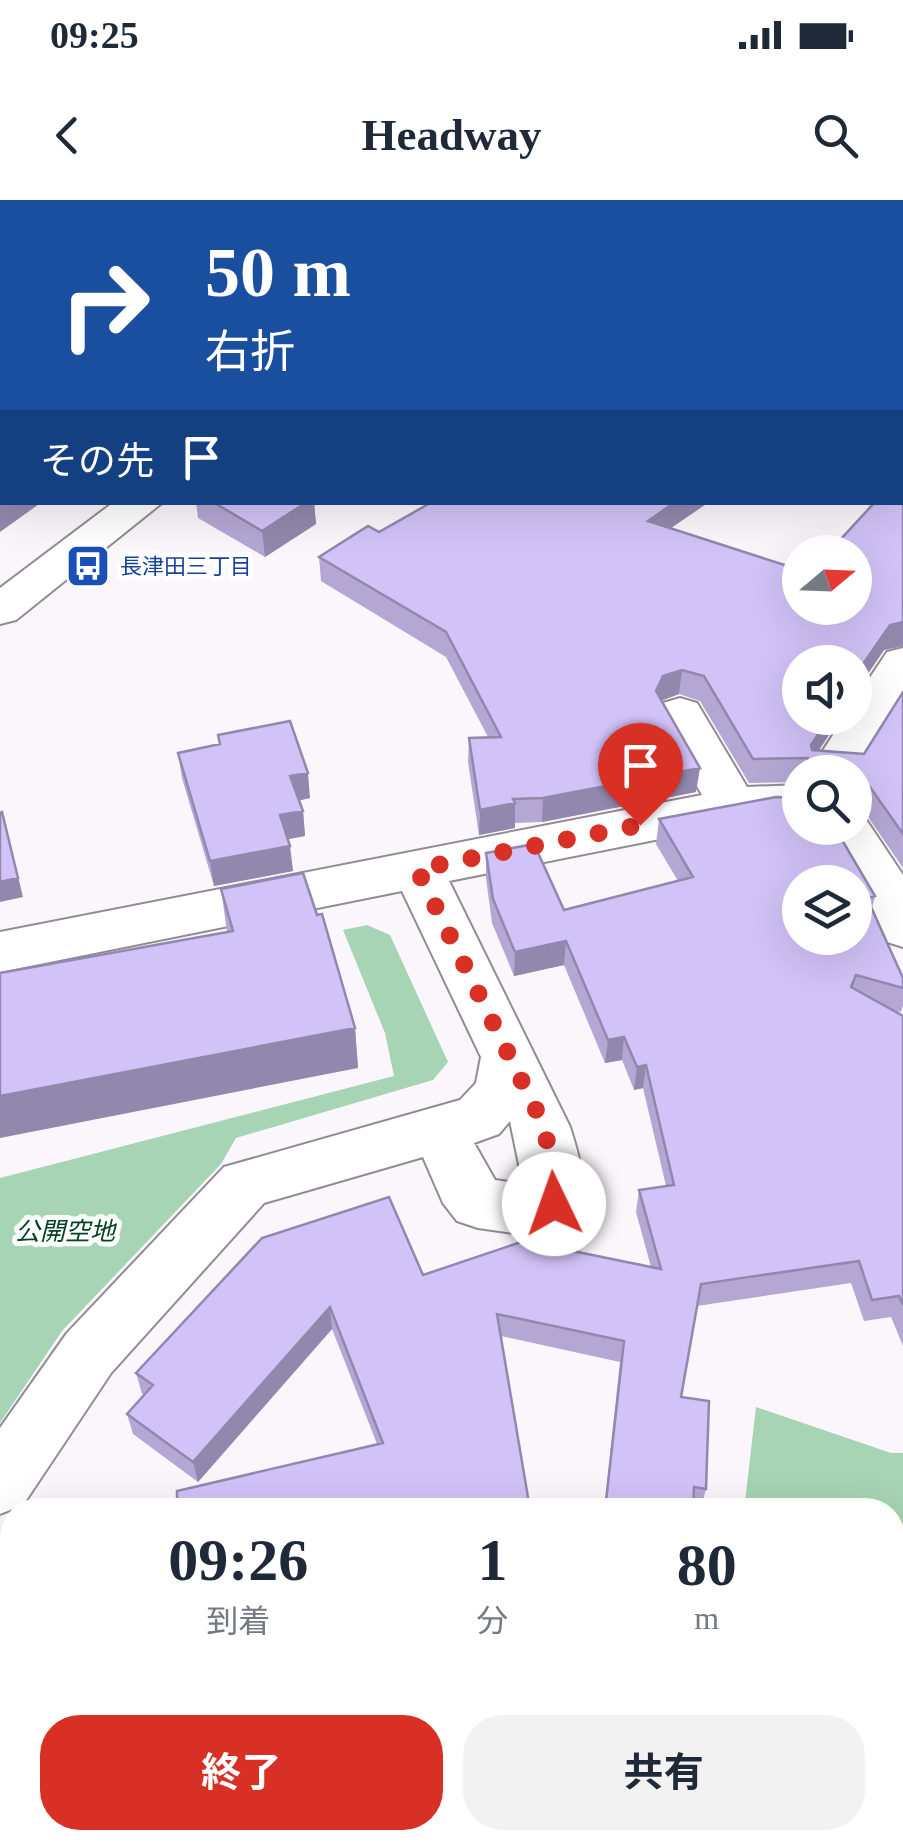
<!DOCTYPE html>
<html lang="ja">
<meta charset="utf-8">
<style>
body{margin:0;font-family:"Times New Roman","Noto Sans JP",serif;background:#f2f2f3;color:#1f2937;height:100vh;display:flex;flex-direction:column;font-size:38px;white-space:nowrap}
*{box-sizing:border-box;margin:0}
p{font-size:32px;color:#747a83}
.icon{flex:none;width:55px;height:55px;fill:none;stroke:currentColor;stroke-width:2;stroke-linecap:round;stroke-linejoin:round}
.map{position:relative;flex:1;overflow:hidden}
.side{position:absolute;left:0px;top:1298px;width:905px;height:352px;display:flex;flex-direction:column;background:#fff;border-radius:40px 40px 0 0;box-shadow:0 10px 40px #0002}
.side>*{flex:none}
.hud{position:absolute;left:0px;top:0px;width:905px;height:305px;box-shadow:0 10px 40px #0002;background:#1a4fa0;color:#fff;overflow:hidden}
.needle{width:65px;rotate:71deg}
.tools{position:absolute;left:782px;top:335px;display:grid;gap:20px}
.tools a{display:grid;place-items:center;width:90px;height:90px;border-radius:50%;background:#fff;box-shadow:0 10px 40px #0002;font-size:50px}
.pin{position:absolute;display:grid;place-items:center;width:85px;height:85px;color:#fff;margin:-102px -42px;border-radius:50% 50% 50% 0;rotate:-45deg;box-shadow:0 0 10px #0007}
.pin .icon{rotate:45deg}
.me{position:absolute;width:110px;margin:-55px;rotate:357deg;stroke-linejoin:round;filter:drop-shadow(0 0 8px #0008)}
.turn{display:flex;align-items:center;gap:35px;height:210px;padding:0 40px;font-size:45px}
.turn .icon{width:130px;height:130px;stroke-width:2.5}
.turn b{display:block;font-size:70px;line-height:85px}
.then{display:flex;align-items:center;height:95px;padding:0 40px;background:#0003;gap:20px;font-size:38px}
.eta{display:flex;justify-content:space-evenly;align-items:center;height:170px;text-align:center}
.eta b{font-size:60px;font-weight:700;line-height:70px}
.cta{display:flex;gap:20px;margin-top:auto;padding:20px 40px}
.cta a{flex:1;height:115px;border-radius:40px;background:#d93025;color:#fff;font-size:40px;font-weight:700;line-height:115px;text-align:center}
.cta a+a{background:#f2f2f3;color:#1f2937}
.status{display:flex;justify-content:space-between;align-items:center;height:70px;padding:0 50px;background:#fff;direction:ltr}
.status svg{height:28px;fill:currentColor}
header{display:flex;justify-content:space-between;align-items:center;height:130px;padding:0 40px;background:#fff;font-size:45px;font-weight:700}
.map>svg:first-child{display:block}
.green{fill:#a7d4b5}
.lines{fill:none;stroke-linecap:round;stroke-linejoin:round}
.minor-casing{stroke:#918c91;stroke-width:4}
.minor{fill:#fff;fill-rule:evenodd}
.wall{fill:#b4a7d4}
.shaded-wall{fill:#9288ad}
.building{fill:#d1c2f7;stroke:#9288ad;stroke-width:2.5;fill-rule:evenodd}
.route{stroke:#d93025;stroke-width:18;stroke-dasharray:0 32.4}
.labels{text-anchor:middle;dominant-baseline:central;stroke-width:10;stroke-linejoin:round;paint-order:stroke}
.far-transit-label{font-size:22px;fill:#164399;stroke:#fff;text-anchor:start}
.park-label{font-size:25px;font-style:italic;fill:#014323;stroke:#fff}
</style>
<div class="status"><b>09:25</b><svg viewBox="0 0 49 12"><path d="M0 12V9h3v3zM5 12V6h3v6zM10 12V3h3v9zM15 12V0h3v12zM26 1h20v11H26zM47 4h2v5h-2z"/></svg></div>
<header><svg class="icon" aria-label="back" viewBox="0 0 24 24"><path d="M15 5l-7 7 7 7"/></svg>Headway<svg class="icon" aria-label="search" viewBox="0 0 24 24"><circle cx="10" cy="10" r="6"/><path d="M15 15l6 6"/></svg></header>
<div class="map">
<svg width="903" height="1648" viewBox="0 0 903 1648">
<rect width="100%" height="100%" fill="#fbf6fc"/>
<path class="green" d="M223,0H703L708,2H225Z
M367,725L390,735L448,862L433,880L236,938L221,964L62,1131L0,1223V978L394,876L385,833L343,730Z
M756,1207L891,1253H903V1463L893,1460L892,1310H744Z"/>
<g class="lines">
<defs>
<path id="minor" d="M0,0H68L2,2L0,12Z
M158,0H196L197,2H159Z
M114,302H163L16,420L0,424V388Z
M903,448V500L855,576V572H809L844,518H855V500L887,452Z
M680,498L697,503L747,587L800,585V619L771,618L715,628L449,681L570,927C580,958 590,992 575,1022L535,1036L478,1028L457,1021L443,1003L423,957L264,1003L111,1173L23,1305L0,1314V1228L67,1133L224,967L460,900L476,883L481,857L402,691L0,772V732L702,595L656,514L663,503ZM510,921L523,984L495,980L474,943L499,934Z
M855,613L863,615L903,675V747L884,741L853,678L820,628H855Z
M892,1455L903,1458V1530L892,1526Z
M187,1638H262L258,1648H182Z"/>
</defs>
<use href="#minor" class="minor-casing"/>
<use href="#minor" class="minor"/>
</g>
<path class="wall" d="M903,117V446L884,450L856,491L800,518H840L818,551L864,554L903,492V668L864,611L855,610V572H800V582L749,583L700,501L679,494L661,501L696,592L542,622L515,623V628L479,635L468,562L469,538L488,537L446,457L321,381L319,357L379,332L432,302H709L671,328L800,408L902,302Z
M196,302H314L316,324L265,357L198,318Z
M218,535L310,598L299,600L303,611L305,636L288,639L293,671L214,686L182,578L178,553L219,544Z
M659,619L875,696L872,708L903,778V805L901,812L892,810L903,816V1146L891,1117L864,1121L851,1083L697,1106L681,1197L706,1289L701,1308L693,1307V1310H604L620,1162L501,1136L530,1310L377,1244L332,1129L198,1282L133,1234L127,1214L144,1195L142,1194L136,1173L423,1075L651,1067L636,1012L639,990L666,986L643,888L634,890L622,860L605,863L564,765L514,776L492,723L486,678V653L564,710L678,681L656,644Z
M221,689L355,828L358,868L227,732Z
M303,1639L424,1648H305Z"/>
<path class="shaded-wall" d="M2,286V302H42L0,332V288Z
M307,302H314L316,324L265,357L262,331Z
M675,302H709L646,345L648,321Z
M903,422V446L884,450L856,491L855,498V484L857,473L890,425Z
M682,470L679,494L660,501L656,491L663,476Z
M829,518H840L808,567L811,545Z
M700,568L696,592L542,622L543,598Z
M308,573L310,598L293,602L290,576Z
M515,603V628L479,635L480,610Z
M303,611L305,636L283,640L280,615Z
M7,631L23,697L0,702V682Z
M290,646L293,671L214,686L210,661Z
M566,741L564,765L514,776L515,752Z
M355,828L358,868L0,938V896Z
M624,837L622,860L605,863L608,840Z
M646,865L643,888L634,890L637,867Z
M330,1107L332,1129L198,1282L193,1262Z
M83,1638H104L94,1648H73Z
M520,1638H566L529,1648H484Z"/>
<path class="building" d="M132,0H149L150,2H116Z
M813,0H903V59L902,2H810Z
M2,21V213H1L2,214V286L0,288V22Z
M903,117V422L890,425L857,473V490H855V462H800V518H829L811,545L812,550L864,554L903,492V634L870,587L858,586L857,600H855V572H808V558L753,559L704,476L682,470L663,476L656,491L700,568L543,598L513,599L515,603L480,610L469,538L501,537L446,432L319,357L368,326L379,332L432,302H675L648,321L800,370V408H855V352H829L875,302H902Z
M213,302H307L262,331Z
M290,521L308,573L290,576L303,611L280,615L290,646L210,661L178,553L220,544L218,535Z
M776,597L800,598V628H835L875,696L867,698L903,778V788L856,775L851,787L903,816V1105L899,1096L872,1100L859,1061L701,1084L681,1197L709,1201L706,1289L694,1287L693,1310H605L624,1141L497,1114L530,1309L177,1310V1291L383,1243L330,1107L193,1262L127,1214L153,1185L136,1173L262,1038L389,997L423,1075L524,1041L661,1069L639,990L674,985L646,865L637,867L624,837L608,840L566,741L515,752L493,699L486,653L534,644L564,710L693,677L659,619ZM800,682H855V738H800Z
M2,612L18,678L0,682V613Z
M303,673L317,715L322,714L355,828L0,896V773L233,731L221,689Z
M12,1492V1638H83L73,1648H0V1504Z
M892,1531L900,1534L892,1578Z
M304,1638H410L424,1648H315L303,1639Z
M447,1638H520L484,1648H450Z
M623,1638H877L874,1648H621Z"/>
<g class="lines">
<path class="route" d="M554,1004L553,961L540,918L417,669L640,625"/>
</g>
<defs>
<symbol id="bus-square" viewBox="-11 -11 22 22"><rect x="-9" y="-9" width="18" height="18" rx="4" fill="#1a4fb4" stroke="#fff"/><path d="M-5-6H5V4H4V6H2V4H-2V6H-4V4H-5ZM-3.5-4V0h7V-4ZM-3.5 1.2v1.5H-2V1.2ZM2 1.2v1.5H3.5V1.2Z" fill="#fff"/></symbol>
</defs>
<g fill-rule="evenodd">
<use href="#bus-square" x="63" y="341" width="50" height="50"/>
</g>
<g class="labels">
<g class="far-transit-label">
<text x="120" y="366">長津田三丁目</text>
</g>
<g class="park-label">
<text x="65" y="1031">公開空地</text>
</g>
</g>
</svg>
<div class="tools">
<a><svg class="needle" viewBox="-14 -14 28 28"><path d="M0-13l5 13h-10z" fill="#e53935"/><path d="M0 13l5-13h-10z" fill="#747a83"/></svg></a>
<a><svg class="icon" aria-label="sound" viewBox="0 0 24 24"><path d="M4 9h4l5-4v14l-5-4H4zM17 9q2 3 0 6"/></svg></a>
<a><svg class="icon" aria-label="search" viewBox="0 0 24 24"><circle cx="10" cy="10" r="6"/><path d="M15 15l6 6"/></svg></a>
<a><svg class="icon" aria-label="layers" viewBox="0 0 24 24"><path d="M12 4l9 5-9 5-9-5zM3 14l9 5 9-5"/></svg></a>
</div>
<div class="pin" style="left:640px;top:625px;background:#d93025"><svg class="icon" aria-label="arrive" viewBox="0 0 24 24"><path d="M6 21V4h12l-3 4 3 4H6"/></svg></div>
<svg class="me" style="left:554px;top:1004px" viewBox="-20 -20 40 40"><circle r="19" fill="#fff"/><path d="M0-13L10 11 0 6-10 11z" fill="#d93025"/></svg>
<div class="hud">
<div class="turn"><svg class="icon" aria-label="right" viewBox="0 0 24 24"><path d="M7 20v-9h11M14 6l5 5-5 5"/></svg><div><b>50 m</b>右折</div></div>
<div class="then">その先<svg class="icon" aria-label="arrive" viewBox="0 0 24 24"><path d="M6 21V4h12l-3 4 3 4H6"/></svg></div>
</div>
<section class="side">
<div class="eta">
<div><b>09:26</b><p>到着</p></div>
<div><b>1</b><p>分</p></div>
<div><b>80</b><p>m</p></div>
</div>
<div class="cta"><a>終了</a><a>共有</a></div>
</section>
</div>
